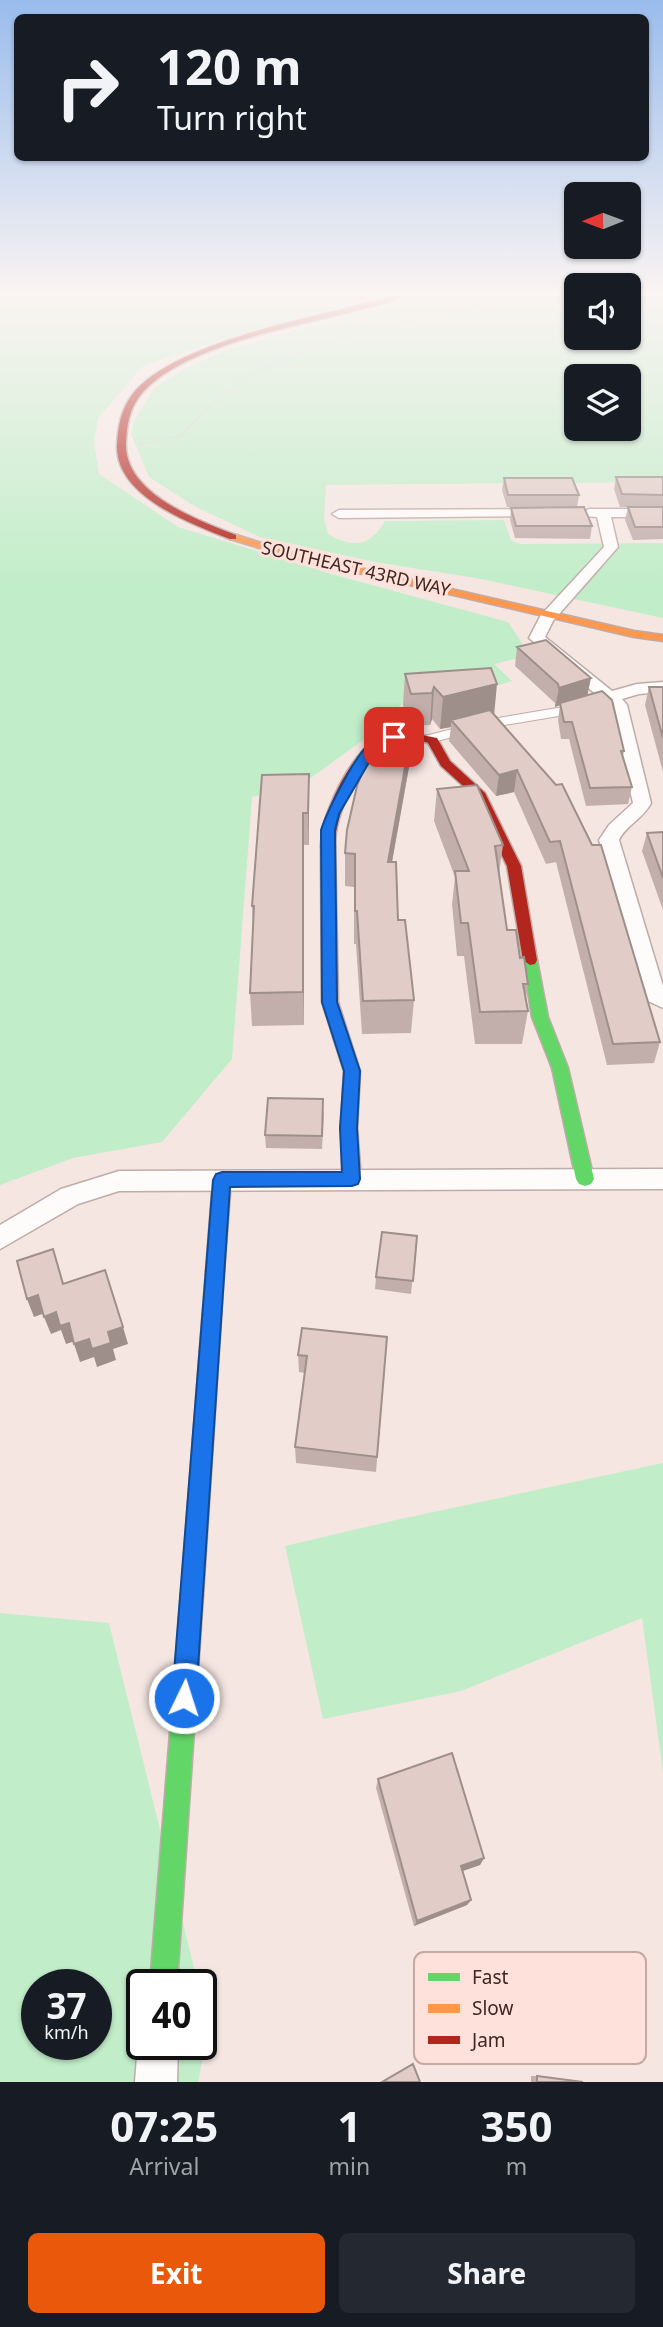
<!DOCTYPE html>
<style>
body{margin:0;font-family:"Noto Sans",sans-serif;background:#242831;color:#f1f3f6;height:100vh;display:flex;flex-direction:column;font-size:26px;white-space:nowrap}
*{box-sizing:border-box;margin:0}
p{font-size:23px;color:#9ea1a6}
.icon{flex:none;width:38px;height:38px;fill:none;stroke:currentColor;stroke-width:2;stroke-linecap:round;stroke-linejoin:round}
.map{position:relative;height:2082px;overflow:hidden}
.sheet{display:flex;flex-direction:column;background:#171b24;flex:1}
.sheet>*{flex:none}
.guide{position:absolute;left:14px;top:14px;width:635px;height:147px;border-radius:10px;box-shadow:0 2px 5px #0004;background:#171b24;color:#f1f3f6;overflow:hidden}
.needle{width:46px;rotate:269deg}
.controls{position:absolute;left:564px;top:182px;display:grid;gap:14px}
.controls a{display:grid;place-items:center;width:77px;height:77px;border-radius:10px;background:#171b24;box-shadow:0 2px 5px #0004;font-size:35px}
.speed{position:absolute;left:21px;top:1969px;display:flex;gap:14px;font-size:35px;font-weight:700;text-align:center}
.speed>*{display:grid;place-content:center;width:91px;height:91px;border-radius:50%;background:#171b24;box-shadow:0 2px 5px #0004;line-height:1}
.speed small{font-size:18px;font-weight:400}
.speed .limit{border:4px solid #111;border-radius:10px;background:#fff;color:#111}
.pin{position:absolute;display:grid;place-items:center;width:60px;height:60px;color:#fff;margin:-30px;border-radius:14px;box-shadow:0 4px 10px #0006}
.me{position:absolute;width:77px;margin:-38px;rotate:4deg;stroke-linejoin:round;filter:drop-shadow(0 0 5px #0008)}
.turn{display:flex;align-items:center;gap:24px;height:147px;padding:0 28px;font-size:32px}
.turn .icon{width:91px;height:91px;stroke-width:2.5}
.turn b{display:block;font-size:49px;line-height:60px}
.eta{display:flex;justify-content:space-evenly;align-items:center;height:119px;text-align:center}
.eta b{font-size:42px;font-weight:700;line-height:49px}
.button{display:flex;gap:14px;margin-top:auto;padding:14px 28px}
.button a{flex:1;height:80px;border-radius:10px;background:#ea580c;color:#fff;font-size:28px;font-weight:700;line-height:80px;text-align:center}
.button a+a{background:#242831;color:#f1f3f6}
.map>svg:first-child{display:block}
.green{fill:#c1edc9;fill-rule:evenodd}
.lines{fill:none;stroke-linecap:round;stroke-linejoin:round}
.lane-casing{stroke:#bfaca8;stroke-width:10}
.street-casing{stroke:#bfaca8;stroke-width:3}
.fast-casing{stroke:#bfaca8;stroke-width:3}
.slow-casing{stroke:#bfaca8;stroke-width:3}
.jam-casing{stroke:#bfaca8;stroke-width:3}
.path-far1{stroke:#d8d2d1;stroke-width:2;stroke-dasharray:2 2;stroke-linecap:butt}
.path{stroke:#d8d2d1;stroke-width:2.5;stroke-dasharray:2 2;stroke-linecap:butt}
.lane{stroke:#fefbfb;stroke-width:8}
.street{fill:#fefbfb;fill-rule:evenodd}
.fast{fill:#63d668;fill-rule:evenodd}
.slow{fill:#ff974d;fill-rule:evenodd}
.jam{fill:#b3261e;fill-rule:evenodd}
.wall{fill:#c2afab}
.shaded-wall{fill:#9e8f8b}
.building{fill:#e1ccc7;stroke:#9e8f8b;stroke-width:2}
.route{fill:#1a73e8;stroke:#114b97;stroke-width:2}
.labels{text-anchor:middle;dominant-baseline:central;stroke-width:6;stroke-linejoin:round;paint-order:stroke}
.far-street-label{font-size:18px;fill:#3f2620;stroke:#fde1da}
.key{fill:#fde1da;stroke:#c4a9a2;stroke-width:2}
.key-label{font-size:19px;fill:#3f2620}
</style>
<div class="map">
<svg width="663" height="2082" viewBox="0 0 663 2082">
<rect width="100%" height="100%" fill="#f5e6e2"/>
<path class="green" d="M0,296H380L219,340L143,366L98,418L94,443L99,474L178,527L335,575L508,622L530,655L494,664L512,681L499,685L407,698L377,730L301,785L252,797L232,1059L162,1142L73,1158L0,1185Z
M416,296H576V338H628V296H663V482L326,485L324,518L328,534C353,549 371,546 385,521L504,520L511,540L520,544L663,543V618L476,578L375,562L260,537L196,507L149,477L131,434L134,421L154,388L184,369L227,350ZM576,376H628V429H576Z
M663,1463V1772L642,1618L461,1691L323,1719L285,1546L396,1520Z
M0,1613L109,1623L198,1984H142V2044H201V1998L209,2028L198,2082H0ZM37,1984H96V2044H37Z"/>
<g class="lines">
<defs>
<path id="lane" d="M486,724L570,710
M429,739L464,730"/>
<path id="street" d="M541,509L548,513L546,516L339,518L332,514L339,510Z
M589,509H663V517H611L618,547L553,621L545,637L612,691L637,684L663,682V692L639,694L622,699L627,705L651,803C643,819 626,825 619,840L663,986V1008L648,1001L641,986L599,840L609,825L633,803L611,707L529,638L541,615L604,547L597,517L584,516L582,513Z
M663,1169V1189L119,1191L78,1204L0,1249V1225L61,1189L119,1171Z
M142,2034V2044H178L177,2082H135L138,2044Z"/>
<path id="fast" d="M530,955L537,960L548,1017L568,1068L594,1179L591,1184L585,1186L579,1184L576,1179L552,1068L532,1017L523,960Z
M192,1584L200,1587L203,1595L177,1984H150L181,1595L184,1587Z"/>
<path id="slow" d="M233,534L291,552L634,631L663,635V641L634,637L285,556L230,539V535Z
M328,843L335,847L338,1002L360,1071L357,1128L361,1179L358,1184L352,1186L346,1184L343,1179L341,1128L344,1071L322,1002L321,847Z
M222,1173L228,1175L231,1180L224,1271L222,1277L215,1279L208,1277L206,1271L213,1180L216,1175Z"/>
<path id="jam" d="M395,296H404C391,303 374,306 359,310C299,326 177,346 139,397C129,411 127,425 126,442C123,493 197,520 236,535V539H230C191,524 115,496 117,445C118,426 121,410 132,395C172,341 329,314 395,296Z
M406,732L437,738L450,761L485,793L521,866L537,960L535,964L530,965L523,960L507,866L473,795L441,766L428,743C415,738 398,736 385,744C358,761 334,817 335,847L328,851L321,847C321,815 348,759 375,740C384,734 396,732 406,732Z
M215,1263L222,1265L224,1271L203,1595L200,1603L192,1606L184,1603L181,1595L206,1271L208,1265Z"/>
</defs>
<use href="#lane" class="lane-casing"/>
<use href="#street" class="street-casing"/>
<use href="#fast" class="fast-casing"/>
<use href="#slow" class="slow-casing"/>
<use href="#jam" class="jam-casing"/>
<path class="path-far1" d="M139,445L181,436L208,407L239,382L279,361L339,338L459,308L575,296"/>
<path class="path" d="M139,445L147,444"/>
<use href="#lane" class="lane"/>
<use href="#street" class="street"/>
<use href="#fast" class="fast"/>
<use href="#slow" class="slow"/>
<use href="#jam" class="jam"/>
</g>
<path class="wall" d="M616,477H663V507H620L614,489Z
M504,478L579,495L577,507H507L502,490Z
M628,507H663V539L633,540L625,520Z
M511,508L592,526L590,539L515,538L510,520Z
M517,647L588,695L624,751L623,756L632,787L628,804L586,806L569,739H561L558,720L560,705L555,707V703L515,666Z
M405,674L494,714L556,785L660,1042L654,1063L607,1065L556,862L546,864L514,792L496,796L449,741L451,727L440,729L432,719L430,725L409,726L403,705Z
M649,687H663V772L645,705Z
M411,734L409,767L392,862L398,920L414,1000L411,1033L362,1034L356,944H354V887L345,886V853L376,747Z
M309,774V845H303L304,1025L252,1026L250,993L253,927L252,906Z
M437,789L503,845L499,873L507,930L520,958L528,984L526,998L528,1011L522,1044H475L464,956H457L452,904L455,877L434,821Z
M663,832V910L642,851L647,833Z
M324,1112L322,1149L266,1148L265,1135Z
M417,1236L411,1294L375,1289L376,1277Z
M387,1337L376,1472L296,1463L295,1447L305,1373L299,1372L298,1355Z
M378,1779L484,1858L480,1865L462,1871L471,1900L467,1905L414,1926L376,1788Z
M531,2076H537L583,2082H531Z"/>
<path class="shaded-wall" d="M591,678L587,697L560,703V705L555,707L559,688Z
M497,684L494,716L451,720V727L440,729L443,697Z
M434,687L432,719L430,725L432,693Z
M411,734L409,767L386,895L388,862Z
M517,770L514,792L496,796L499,775Z
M309,774V845L308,813Z
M303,813V845L304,1025L303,992Z
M38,1295L45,1313L34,1317L27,1299Z
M56,1312L69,1323L75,1341L66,1344L61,1330L51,1334L44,1317Z
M123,1327L128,1344L113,1349L116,1360L97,1367L94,1357L80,1362L74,1344Z
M484,1858L480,1865L457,1873L461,1866Z
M471,1900L467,1905L414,1926L417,1921Z"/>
<path class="building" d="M616,477H663V495L622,494Z
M504,478H572L579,495H508Z
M584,507L592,526H516L511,508Z
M628,507H663V527H635Z
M546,640L591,678L559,688L558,684L517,647Z
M491,668L497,684L443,697L434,687L432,693L411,694L405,674Z
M649,687H663V738Z
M602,691L612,700L624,751H621L632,787L590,788L572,722H564L560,703Z
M490,710L556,785L562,784L592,845H601L660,1042L613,1044L560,841L550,842L517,770L499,775L451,720Z
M383,730L411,734L388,862H396L398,920H405L414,1000L363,1001L357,911H355V854L345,853L347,830L357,786L372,746L376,747Z
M309,774L308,813H303V992L250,993L254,906H252L262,775Z
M477,785L503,845L495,846L507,930H516L520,958L524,957L528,984H523L528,1011L480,1012L468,923H461L455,871H469L437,789Z
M663,832V878L647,833Z
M268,1098L323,1099L322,1136L265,1135Z
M382,1232L417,1236L413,1281L376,1277Z
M53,1249L63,1284L105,1270L123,1327L108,1332L111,1343L92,1349L89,1339L74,1344L69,1323L60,1326L56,1312L44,1317L38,1295L27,1299L17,1261Z
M302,1328L387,1337L377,1457L295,1447L307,1356L298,1355Z
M452,1753L484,1858L461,1866L471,1900L417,1921L378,1779Z
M413,2064L420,2082H382Z
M537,2076L583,2082H537Z"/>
<linearGradient id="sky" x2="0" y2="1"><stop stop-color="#99bced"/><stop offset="0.5" stop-color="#faf4f2"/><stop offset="1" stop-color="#faf4f2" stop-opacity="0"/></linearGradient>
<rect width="663" height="587" fill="url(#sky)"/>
<path class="route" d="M394,734L400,737L375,752L339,814L335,830L337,1002L360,1071L357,1128L360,1179L358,1184L352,1186L230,1187L196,1698L192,1707L184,1710L175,1707L172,1698L213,1180L216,1174L222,1172H342L340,1128L344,1071L322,1002L321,830C327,811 354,758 368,745C376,738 384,736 394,734Z"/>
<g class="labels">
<g class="far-street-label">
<text transform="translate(356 568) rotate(13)">SOUTHEAST 43RD WAY</text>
</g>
</g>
<rect x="414" y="1952" width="232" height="112" rx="10" class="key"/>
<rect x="428" y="1973" width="32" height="8" fill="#63d668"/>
<rect x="428" y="2004" width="32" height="9" fill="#ff974d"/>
<rect x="428" y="2036" width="32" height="8" fill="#b3261e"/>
<g class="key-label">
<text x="472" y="1984">Fast</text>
<text x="472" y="2015">Slow</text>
<text x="472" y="2047">Jam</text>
</g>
</svg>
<div class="controls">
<a><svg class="needle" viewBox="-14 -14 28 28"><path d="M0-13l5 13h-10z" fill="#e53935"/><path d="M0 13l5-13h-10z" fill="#9ea1a6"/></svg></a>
<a><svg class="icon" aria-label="sound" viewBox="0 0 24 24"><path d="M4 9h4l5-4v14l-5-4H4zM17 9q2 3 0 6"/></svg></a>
<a><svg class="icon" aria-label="layers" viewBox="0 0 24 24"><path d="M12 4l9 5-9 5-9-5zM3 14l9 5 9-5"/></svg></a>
</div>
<div class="speed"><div>37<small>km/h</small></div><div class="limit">40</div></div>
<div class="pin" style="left:394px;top:737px;background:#d93025"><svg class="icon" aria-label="arrive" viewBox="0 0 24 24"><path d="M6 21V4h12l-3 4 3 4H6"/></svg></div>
<svg class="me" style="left:184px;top:1698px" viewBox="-20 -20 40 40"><circle r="17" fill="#1a73e8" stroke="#fff" stroke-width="3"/><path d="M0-11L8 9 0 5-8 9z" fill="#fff"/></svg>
<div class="guide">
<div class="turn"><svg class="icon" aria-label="right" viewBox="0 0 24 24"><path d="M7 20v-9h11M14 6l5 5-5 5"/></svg><div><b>120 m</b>Turn right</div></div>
</div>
</div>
<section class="sheet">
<div class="eta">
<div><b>07:25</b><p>Arrival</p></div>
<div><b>1</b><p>min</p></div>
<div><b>350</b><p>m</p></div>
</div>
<div class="button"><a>Exit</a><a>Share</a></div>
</section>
